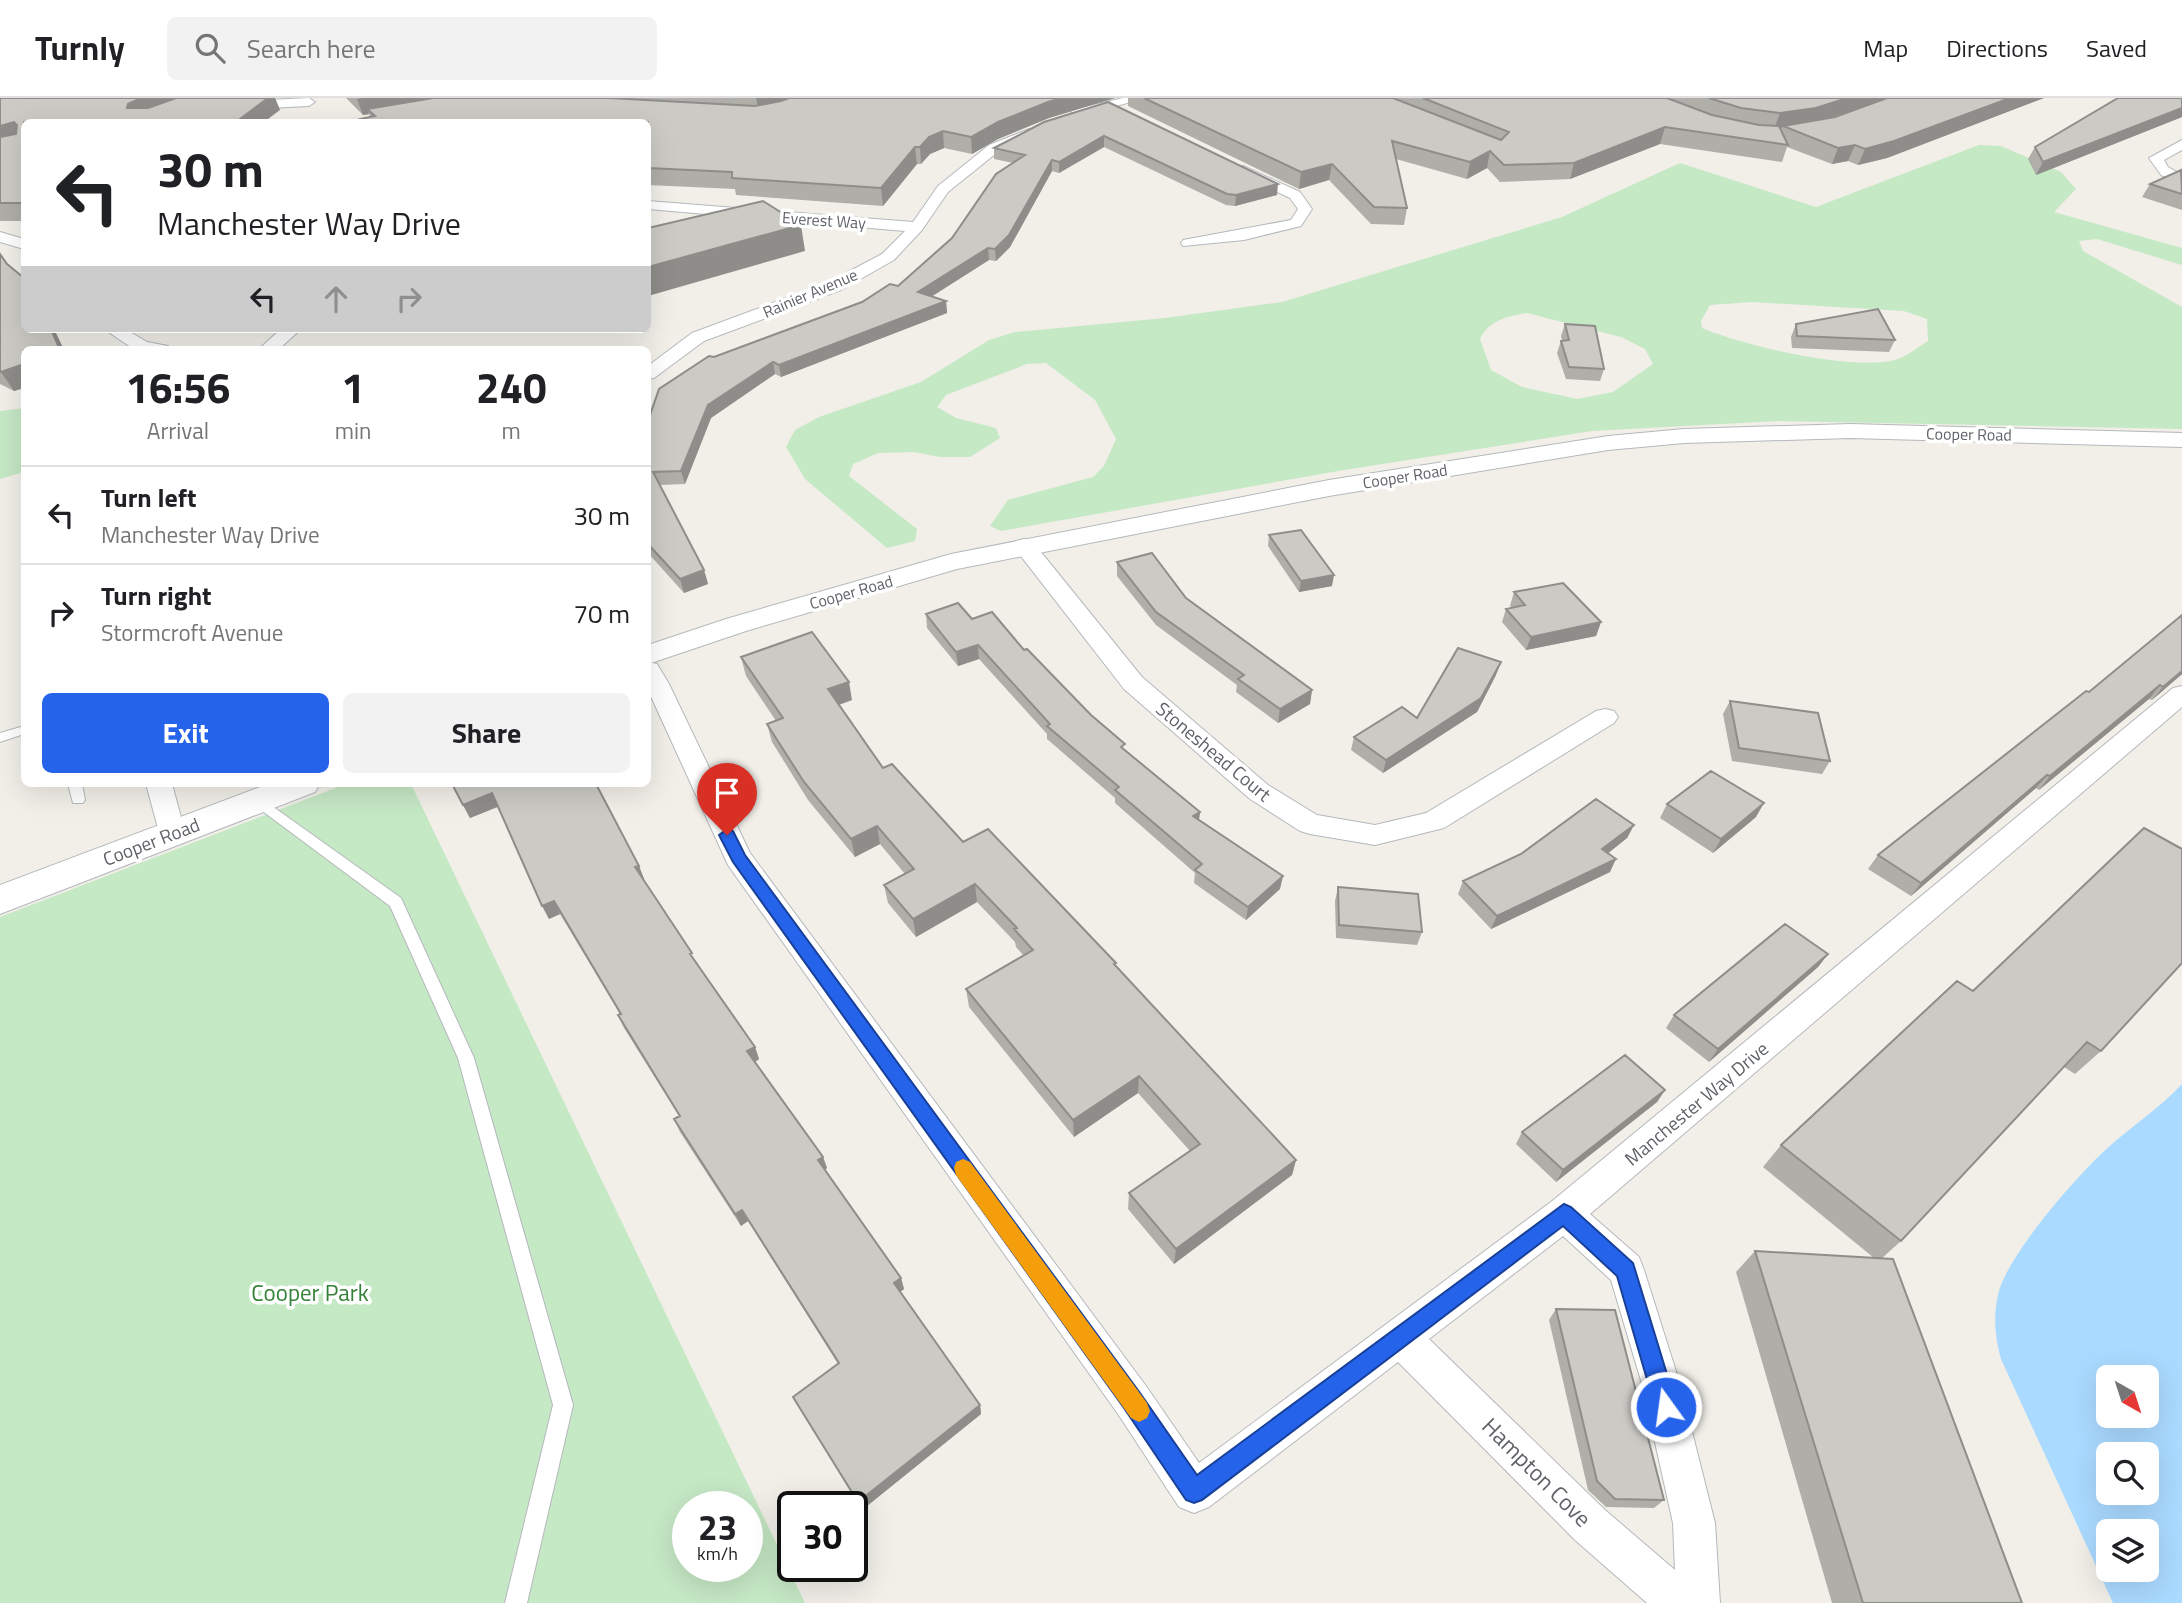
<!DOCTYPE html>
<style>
body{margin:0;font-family:"Titillium Web",sans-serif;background:#f2f2f2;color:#202124;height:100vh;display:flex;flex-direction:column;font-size:26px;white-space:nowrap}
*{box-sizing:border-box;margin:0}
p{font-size:23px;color:#757577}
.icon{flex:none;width:38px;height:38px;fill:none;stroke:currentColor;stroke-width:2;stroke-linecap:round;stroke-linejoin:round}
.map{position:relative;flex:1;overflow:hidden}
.sheet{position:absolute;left:21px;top:248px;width:630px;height:441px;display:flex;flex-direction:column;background:#fff;border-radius:10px;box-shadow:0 7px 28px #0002}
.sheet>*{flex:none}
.hud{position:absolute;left:21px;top:21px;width:630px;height:214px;border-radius:10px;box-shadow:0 7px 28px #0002;background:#fff;color:#202124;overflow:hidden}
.needle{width:46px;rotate:141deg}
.controls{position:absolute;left:2096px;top:1267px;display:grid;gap:14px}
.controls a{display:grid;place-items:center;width:63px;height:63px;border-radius:10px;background:#fff;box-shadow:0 7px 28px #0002;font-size:35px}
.speed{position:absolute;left:672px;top:1393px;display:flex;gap:14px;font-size:35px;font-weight:700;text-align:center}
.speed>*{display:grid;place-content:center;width:91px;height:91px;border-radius:50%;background:#fff;box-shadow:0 7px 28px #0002;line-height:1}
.speed small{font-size:18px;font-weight:400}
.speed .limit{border:4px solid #111;border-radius:10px;background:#fff;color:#111}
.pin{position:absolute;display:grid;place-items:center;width:60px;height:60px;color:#fff;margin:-72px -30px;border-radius:50% 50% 50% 0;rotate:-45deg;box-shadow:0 0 7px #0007}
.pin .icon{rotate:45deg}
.me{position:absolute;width:77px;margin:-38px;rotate:346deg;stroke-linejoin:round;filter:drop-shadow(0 0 5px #0008)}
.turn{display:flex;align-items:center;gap:24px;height:147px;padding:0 21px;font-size:32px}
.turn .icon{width:91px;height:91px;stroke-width:2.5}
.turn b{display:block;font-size:49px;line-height:60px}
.lanes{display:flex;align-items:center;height:66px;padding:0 21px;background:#0003;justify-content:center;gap:35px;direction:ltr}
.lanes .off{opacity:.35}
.eta{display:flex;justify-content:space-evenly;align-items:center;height:119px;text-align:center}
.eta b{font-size:42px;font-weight:700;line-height:49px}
.cta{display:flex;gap:14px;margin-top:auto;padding:14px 21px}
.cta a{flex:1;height:80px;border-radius:10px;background:#2563eb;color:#fff;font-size:28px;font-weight:700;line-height:80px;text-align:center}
.cta a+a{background:#f2f2f2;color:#202124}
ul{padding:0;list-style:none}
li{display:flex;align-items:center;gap:21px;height:98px;padding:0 21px;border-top:2px solid #e0e0e0}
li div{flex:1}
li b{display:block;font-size:26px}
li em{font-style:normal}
header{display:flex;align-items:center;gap:42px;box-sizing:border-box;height:98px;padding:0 35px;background:#fff;border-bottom:2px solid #e0e0e0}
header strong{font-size:33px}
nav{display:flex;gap:38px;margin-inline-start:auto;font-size:24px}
.search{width:490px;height:63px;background:#f2f2f2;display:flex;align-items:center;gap:18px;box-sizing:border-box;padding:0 24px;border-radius:10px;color:#757577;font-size:26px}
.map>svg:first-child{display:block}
.green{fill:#c5e8c5;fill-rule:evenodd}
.water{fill:#aadaff;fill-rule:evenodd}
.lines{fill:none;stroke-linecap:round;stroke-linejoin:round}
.service-casing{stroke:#b5b8bc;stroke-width:2}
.minor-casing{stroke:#b5b8bc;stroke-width:2}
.tertiary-casing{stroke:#b5b8bc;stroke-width:2}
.service{fill:#fff;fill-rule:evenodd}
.minor{fill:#fff;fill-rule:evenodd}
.tertiary{fill:#fff;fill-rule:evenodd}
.wall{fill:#afaea9;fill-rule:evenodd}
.shaded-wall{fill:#8f8d8a}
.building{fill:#cccac5;stroke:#8f8d8a;stroke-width:2}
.route{fill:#2563eb;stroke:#184099;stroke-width:2}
.slow{fill:#f59e0b}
.labels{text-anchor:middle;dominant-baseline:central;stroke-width:7;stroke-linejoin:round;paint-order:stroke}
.far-street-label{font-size:16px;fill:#5f6368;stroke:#fff}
.street-label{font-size:19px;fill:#5f6368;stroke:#fff}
.near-park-label{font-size:23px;fill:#348238;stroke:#fff}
.near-street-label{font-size:23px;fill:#5f6368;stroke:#fff}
</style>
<header>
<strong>Turnly</strong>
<div class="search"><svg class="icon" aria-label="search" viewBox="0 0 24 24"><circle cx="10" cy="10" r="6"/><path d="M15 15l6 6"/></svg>Search here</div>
<nav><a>Map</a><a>Directions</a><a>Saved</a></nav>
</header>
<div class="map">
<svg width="2182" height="1505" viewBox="0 0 2182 1505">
<rect width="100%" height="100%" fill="#f1efe8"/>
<path class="green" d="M1979,47L2001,48L2061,74L2076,91L2054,114L2182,150V167L2097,141L2079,143L2083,153L2182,209V331L1778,323L1592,333L1338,373L1001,433L990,428L1008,402L1093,379L1104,368L1116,341L1095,302L1046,265L1027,266L946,297L937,309L956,320L996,330L1000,340L970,359H940L914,354L878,355L853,366L849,378L917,431L915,443L887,450L805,381L786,349L795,332L819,319L921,284L989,242L1015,234L1165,220L1282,204L1562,119L1680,65L1816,109ZM1752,204L1904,213L1927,221L1928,243C1918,249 1906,259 1895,262C1851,273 1744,248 1702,230L1701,223L1710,207ZM1527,215L1621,239L1645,251L1653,266L1613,294L1577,301L1522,289L1491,272L1480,241C1489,222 1508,218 1527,215Z
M24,310V374L0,381V313Z
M346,686H411L805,1505H0V819ZM688,1409H747V1468H688Z"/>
<path class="water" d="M2182,986V1505H2113L2001,1261C1995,1240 1993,1219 1998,1197C2006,1159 2072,1084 2101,1056C2127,1031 2158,1012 2182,986ZM2109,1279H2147V1318H2109ZM2109,1356H2147V1395H2109ZM2109,1433H2147V1472H2109Z"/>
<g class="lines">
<defs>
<path id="service" d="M24,628V636L0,644V635Z
M68,686H82L85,702L83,705H73Z
M258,698L401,800L474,960L573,1307L527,1505H505L553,1307L458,960L390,808L253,706L251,703Z"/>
<path id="minor" d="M176,0L248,3L309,0L315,4L309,8L248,11L182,4Z
M1123,0H1145L1077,19L1071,15L1072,12Z
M1029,31L1036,35L1034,38L999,53L948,94L922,132L894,162L841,192L704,243L654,280L648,281V268L692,235L829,184L882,156L905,133L648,111V103L913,124L938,88L989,47Z
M2182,42V52L2164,62L2168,69L2182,77V86L2161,77L2149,60Z
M1243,68L1300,94L1312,111L1301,128L1244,142L1183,148L1181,145L1183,142L1291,122L1298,111L1290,100L1238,75V69Z
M0,134L24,141V151L0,144Z
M104,231H125L147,244L168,248L171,252H135Z
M281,231H301L278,252H258Z
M1024,441L1032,443L1142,579L1268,687L1317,717L1375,727L1426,715L1596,613L1605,611L1614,613L1618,619L1614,625L1444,730L1375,747L1310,736L1300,733L1250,701L1124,591L1013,448L1016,443Z
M648,564L657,566L669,586L750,755L1146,1288L1199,1365L1551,1104L2173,590L2182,588V609L1590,1116L1639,1159L1644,1172L1680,1286L1715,1425L1720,1505H1647L1575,1442L1398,1264L1209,1409L1194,1415L1179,1409L1118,1316L728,767L648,592ZM1563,1138L1611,1182L1642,1286L1673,1425L1675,1472L1605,1412L1429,1241Z
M146,686H172L185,734L181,741L171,744L161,741Z"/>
<path id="tertiary" d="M1850,326L2182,335V349L1850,340L1684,345L1608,352L1329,398L957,471L746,533L648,566V547L726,521L951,456L1329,382L1608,338L1684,331Z
M268,686H320L315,694L0,816V787Z"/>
</defs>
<use href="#service" class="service-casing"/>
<use href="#minor" class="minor-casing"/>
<use href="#tertiary" class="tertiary-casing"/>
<use href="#service" class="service"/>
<use href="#minor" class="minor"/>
<use href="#tertiary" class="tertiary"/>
</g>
<path class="wall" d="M0,0H275L280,12L24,24V123H0Z
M346,0H1115L1049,20L998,41L972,56L944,50L930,56L921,66H917L883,108L736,97L735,91L648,87V24H361L360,21L370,19L369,16L363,17Z
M1128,0H2044L1887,60L1858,67L1848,63L1832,66L1787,49L1782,64L1660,46L1570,81L1500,84L1487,70L1467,81L1396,61L1407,110L1404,127L1371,126L1329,82L1299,91L1128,8ZM1879,3L1835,19L1827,21Z
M2182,0V19L2036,77L2028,61L2035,49Z
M1108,4L1277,97L1235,108L1226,107L1104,49L1059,75L1052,73L1010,149L996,163L989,162L932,198L946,203L947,215L781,279L775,276L711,320L685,386L660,387L704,472L708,486L684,495L648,455V323L714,259L862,204L898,188L952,140L1013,65L994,61V50Z
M2182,73V112L2142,99L2150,86Z
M0,156L24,231H54L64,252H24V290L14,293L0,286Z
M1565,226L1604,271L1600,283L1566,281L1557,255L1561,243H1562L1561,238Z
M1796,226L1895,242L1889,254L1792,250L1791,239Z
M1269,437L1332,488L1299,494L1268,448Z
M1117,464L1186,500L1312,592L1310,606L1278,625L1236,594L1237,587L1156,527L1117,478Z
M1514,494L1601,524L1596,538L1526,552L1502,524L1506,511L1512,510L1510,508Z
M926,516L972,521L1024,552L1125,653L1200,714L1199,722L1280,791L1246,822L1194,785L1195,775L1115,705V700L1047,641V636L979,561L958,568L927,530Z
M2182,517V576L2152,602L2149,601L2039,692L2036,690L1911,798L1868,771L1878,757L2089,594Z
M741,559L852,602L839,607L883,670L963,744L1116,865V869L1296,1062L1292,1077L1174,1166L1128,1111L1129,1095L1190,1053L1138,995L1074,1039L969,909L966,891L1024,858L1016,849L1015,844L977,804L916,839L888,805L884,787L905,776L880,746L855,759L808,702L772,644L767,626L776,623L746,578Z
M1496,577L1477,614L1383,675L1351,652L1354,639L1417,620Z
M1730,603L1830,663L1822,676L1732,663L1723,616Z
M452,686L639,768L644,781L643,782L697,865L755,949L759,961L755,964L823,1059L827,1070L825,1072L901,1180L904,1191L900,1194L980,1307L981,1316L862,1412L793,1299L838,1266L748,1123L741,1128L680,1034L674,1021L679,1018L624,930L618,917L620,916L560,816L549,821L498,709L470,720Z
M1667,706L1756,719L1713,755L1660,720Z
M1634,727L1627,740L1608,755L1610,774L1491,831L1458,796L1463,783Z
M2144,730L2101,953L2075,976L2064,969L1901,1143L1881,1161L2022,1505H1832L1736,1174L1755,1153L1874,1160L1763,1069L1781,1047L1973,893Z
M1338,789L1422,834L1417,847L1336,840L1335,803Z
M1828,856L1818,869L1709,964L1666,930L1674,917Z
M1665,992L1657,1004L1556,1084L1516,1046L1522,1034Z
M1556,1211L1664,1402L1654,1410L1606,1409L1588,1392L1549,1222Z"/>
<path class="shaded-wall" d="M141,0H176L136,22L127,10L128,6Z
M268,0H275L280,12L264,24H236Z
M363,0H459L367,11L369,16L363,17L357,1Z
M756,0H798L758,10Z
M1061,0H1115L1049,20L998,41L972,56L971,39L998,24L1048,4Z
M1847,0H1900L1878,3L1810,27L1783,28L1782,30L1774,31L1780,15Z
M2010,0H2044L1887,60L1858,67L1865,51Z
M2182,10V19L2036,77L2043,64Z
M14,24L24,40L0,46V28Z
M1665,29L1660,46L1570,81L1574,65Z
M943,33L944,50L930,56L921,66L920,49L929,39Z
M1104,38V49L1059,75V64Z
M1855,47L1848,63L1832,66L1838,50Z
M915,49L917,66L883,108L881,90Z
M1490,53L1487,70L1467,81L1470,64Z
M1052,62V73L1010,149L996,163L995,151Z
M1332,66L1329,82L1299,91L1301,74Z
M1278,86L1277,97L1235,108L1236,97Z
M801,127L805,153L648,198V169Z
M988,150L989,162L920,206L918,194Z
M946,203L947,215L781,279L779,267Z
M51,231H54L64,252H60Z
M773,264L775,276L711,320L685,386L681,373L708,307Z
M24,266V290L14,293L1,274Z
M704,472L708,486L684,495L680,481Z
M1334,477L1332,488L1299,494L1301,483Z
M1601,524L1596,538L1526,552L1531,539Z
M978,547L979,561L958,568L956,554Z
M1501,564L1496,577L1477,614L1383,675L1386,662Z
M2182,573V576L2152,602L2163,589Z
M849,584L852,602L832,609L828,591Z
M2160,587L2149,601L2039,692L2050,678Z
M1312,592L1310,606L1278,625L1280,611Z
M2047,677L2036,690L1911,798L1921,785Z
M492,695L499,708L470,720L463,707Z
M1764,705L1756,719L1713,755L1721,741Z
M1200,714L1198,728L1193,718Z
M1634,727L1627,740L1596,765L1602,751Z
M877,728L880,746L855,759L851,741Z
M1616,761L1610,774L1491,831L1497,818Z
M639,768L644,781L641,783L635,769Z
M1283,778L1280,791L1246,822L1248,809Z
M975,786L977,804L916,839L913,821Z
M554,803L560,816L549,821L542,808Z
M1828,856L1818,869L1709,964L1718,951Z
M755,949L759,961L752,966L747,953Z
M1139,978L1138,995L1074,1039L1073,1022Z
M1665,992L1657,1004L1556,1084L1563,1072Z
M823,1059L827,1070L822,1074L818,1062Z
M1296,1062L1292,1077L1174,1166L1176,1151Z
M742,1112L748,1123L741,1128L735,1116Z
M901,1180L904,1191L897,1196L894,1185Z
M980,1307L981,1316L862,1412L858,1404Z"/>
<path class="building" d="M0,0H141L128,6L127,10H148L176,0H268L236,24H24V105H0V39L16,36L17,27L14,24L0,28Z
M433,0H609L755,8L781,3L789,0H1061L1048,4L998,24L971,39L943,33L929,39L920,49H915L881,90L732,80V74L648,70V24H363L360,21L375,18L367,11Z
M1144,0H1393L1501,42L1509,34L1423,0H1667L1712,17L1759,27L1779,28L1788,47L1665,29L1574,65L1504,67L1490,53L1470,64L1392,43L1407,110L1374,109L1332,66L1301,74Z
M1709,0H1847L1816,10L1780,15L1741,10Z
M1887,0H2010L1894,43L1865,51L1855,47L1838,50L1783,28L1835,19Z
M2118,0H2182V10L2043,64L2035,49Z
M1108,4L1278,86L1236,97L1227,96L1104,38L1059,64L1052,62L1009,137L995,151L988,150L918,194L946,203L779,267L773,264L708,307L681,373L653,374L704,472L680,481L648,446V323L659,291L709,258L714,259L862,204L890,186L898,188L952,140L996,76L1025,57L994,50L1044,24Z
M2181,72L2182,96L2150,86Z
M763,103L801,127L648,169V130Z
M0,156L7,166L24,180V231H51L60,252H24V266L1,274L0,273Z
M1878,211L1895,242L1797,238L1796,226Z
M1565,226L1595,228L1604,271L1569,269L1561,243L1569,242Z
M1301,432L1334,477L1301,483L1269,437Z
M1152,455L1186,500L1312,592L1280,611L1238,581L1244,577L1156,514L1117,464Z
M1563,485L1601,524L1531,539L1506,511L1525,507L1514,494Z
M958,505L972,521L992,514L1024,552L1027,551L1091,617L1125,646L1121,649L1200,714L1193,718L1283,778L1248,809L1195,772L1202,766L1115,692L1119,689L1047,628L1050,626L978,547L956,554L926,516Z
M2182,517V573L2163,589L2160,587L2050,678L2047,677L1921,785L1878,757L2086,593L2089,594Z
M812,534L849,584L828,591L883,670L892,666L963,744L988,731L1116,865L1114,866L1296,1062L1176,1151L1129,1095L1200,1046L1139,978L1073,1022L966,891L1033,852L1014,831L1017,830L975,786L913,821L884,787L914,771L877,728L851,741L804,684L767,626L783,620L741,559Z
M1458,550L1501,564L1481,600L1386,662L1354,639L1402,609L1417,620Z
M1730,603L1818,615L1830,663L1739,650Z
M1711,673L1764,705L1721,741L1667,706Z
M452,686H596L639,768L635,769L692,855L690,856L755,949L747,953L823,1059L818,1062L901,1180L894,1185L980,1307L858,1404L793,1299L839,1265L742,1112L735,1116L674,1021L680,1018L618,917L621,916L554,803L542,808L492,695L463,707Z
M1596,701L1634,727L1602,751L1616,761L1497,818L1463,783L1521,756Z
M2144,730L2182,751V865L2101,953L2087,944L1901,1143L1781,1047L1957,883L1973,893Z
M1338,789L1418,796L1422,834L1339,827Z
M1785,826L1828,856L1718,951L1674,917Z
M1625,957L1665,992L1563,1072L1522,1034Z
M1755,1153L1893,1161L2022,1505H1863Z
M1556,1211L1615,1212L1664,1402L1615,1401L1597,1383Z"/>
<path class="route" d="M727,731L733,733L745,757L1140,1295L1197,1377L1564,1106L1571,1109L1633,1165L1677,1309L1674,1317L1666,1320L1658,1317L1655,1309L1617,1178L1563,1128L1202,1402L1194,1405L1186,1402L1124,1310L733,764L719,737Z"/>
<path class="slow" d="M963,1061L970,1064L1147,1305L1150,1313L1147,1320L1139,1324L1131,1320L956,1077L954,1070L956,1064Z"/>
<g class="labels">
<g class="far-street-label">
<text transform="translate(824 122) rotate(4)">Everest Way</text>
<text transform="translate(810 195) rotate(-23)">Rainier Avenue</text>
<text transform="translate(1969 336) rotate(1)">Cooper Road</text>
<text transform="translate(1405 378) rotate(-9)">Cooper Road</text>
<text transform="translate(851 494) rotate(-16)">Cooper Road</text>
</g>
<g class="street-label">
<text transform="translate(1214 653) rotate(40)">Stoneshead Court</text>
<text transform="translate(151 743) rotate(-21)">Cooper Road</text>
<text transform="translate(1696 1005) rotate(-40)">Manchester Way Drive</text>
</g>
<g class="near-park-label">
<text x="310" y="1194">Cooper Park</text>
</g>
<g class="near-street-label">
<text transform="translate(1537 1374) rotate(45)">Hampton Cove</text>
</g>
</g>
</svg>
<div class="controls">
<a><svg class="needle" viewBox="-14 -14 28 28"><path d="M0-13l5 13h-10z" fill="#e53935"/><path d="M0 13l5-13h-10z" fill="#757577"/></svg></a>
<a><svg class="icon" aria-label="search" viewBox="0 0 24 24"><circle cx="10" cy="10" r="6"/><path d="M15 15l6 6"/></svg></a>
<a><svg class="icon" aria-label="layers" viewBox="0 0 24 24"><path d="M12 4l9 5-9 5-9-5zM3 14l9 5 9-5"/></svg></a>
</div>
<div class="speed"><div>23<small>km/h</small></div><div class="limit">30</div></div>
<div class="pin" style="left:727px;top:737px;background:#d93025"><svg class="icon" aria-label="arrive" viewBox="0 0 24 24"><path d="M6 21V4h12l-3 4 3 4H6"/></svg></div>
<svg class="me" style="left:1666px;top:1309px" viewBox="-20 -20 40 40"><circle r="17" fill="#2563eb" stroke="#fff" stroke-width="3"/><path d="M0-11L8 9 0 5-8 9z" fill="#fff"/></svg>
<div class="hud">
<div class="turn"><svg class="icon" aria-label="left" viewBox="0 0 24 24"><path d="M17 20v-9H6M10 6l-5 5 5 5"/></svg><div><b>30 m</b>Manchester Way Drive</div></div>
<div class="lanes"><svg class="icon" aria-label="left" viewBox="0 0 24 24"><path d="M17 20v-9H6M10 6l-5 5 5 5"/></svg><svg class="icon off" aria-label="ahead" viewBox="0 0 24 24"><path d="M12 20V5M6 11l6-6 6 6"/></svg><svg class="icon off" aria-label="right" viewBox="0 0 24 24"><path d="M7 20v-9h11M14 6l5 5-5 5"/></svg></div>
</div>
<section class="sheet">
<div class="eta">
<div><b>16:56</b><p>Arrival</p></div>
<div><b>1</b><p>min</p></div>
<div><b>240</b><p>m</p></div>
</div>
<ul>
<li><svg class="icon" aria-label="left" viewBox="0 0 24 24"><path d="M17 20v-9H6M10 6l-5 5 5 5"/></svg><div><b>Turn left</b><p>Manchester Way Drive</p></div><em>30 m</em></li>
<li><svg class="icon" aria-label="right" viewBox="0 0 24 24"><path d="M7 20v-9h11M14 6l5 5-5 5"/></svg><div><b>Turn right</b><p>Stormcroft Avenue</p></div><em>70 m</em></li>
</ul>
<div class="cta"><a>Exit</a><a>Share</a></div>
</section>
</div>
